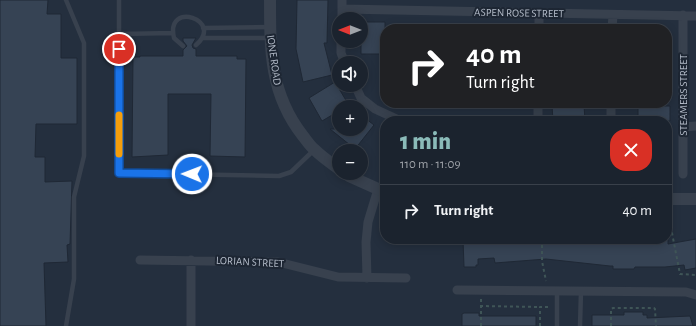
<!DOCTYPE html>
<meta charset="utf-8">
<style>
body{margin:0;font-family:"Alegreya Sans",sans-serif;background:#242b36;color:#f1f3f6;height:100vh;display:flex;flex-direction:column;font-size:15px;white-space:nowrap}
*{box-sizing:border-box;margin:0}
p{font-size:13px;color:#a0a4aa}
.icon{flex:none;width:22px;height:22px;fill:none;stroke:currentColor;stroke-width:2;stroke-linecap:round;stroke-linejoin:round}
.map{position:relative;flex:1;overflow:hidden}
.drawer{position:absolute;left:380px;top:116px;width:292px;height:128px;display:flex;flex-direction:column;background:#1b232e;border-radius:16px;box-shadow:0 2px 10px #0003,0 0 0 1px #39404a}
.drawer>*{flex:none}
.hud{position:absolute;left:380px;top:24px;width:292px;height:84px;border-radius:16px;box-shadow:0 2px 10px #0003,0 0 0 1px #39404a;background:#202124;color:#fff;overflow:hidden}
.needle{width:26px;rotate:270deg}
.controls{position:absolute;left:332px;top:12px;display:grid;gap:8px}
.controls a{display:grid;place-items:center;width:36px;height:36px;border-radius:50%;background:#1b232e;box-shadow:0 2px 10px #0003,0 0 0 1px #39404a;font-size:20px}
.pin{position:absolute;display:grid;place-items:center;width:34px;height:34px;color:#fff;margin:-17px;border:2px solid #fff;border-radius:50%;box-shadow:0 1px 4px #0007}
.me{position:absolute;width:44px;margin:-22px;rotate:271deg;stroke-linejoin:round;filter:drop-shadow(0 0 3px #0008)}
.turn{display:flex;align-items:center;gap:14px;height:84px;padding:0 20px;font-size:18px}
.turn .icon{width:52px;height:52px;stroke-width:2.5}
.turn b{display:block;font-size:28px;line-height:34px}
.round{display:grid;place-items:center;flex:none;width:42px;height:42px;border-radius:16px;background:#242b36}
.headline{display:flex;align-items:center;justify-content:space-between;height:68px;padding:0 20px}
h1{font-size:24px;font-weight:800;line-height:30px;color:#8bbbb9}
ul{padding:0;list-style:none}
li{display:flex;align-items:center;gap:12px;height:52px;padding:0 20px;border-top:1px solid #39404a}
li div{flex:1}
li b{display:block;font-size:15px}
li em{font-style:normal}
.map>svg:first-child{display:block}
.building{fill:#364354;stroke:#1f2835}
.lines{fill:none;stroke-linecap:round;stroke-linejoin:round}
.path{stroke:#3f5557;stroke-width:2;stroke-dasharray:3 3;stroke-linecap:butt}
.service{stroke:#38414e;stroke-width:4.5}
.minor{stroke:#38414e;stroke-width:9}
.tertiary{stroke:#38414e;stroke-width:12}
.route-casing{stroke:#114b97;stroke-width:10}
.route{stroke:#1a73e8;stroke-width:7}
.slow{stroke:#f59e0b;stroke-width:7}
.labels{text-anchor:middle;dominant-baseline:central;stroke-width:4;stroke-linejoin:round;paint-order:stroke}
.street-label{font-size:11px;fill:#b4bcc9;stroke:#1d2633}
</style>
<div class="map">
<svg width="696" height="326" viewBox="0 0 696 326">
<rect width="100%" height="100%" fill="#242f3e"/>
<path class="building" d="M0,0H48L47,14H61V58H77V124H36L35,157H45V182L72,181L70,244L67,245L68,262L44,263L46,326H0Z
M297,0H328L327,43H324L332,75L303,82L296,49Z
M361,22H385V54H361Z
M183,38H196L192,45L193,48L196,49V56H237V59H246L245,157L210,156L211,94H168V155L132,157L133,57H140V56H183V50L187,46L183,41Z
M335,82L350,107H339V111L322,121L309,98Z
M552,105H584L585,121H553Z
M638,106H670V121H638Z
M361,115L374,125L355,149L330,129H361Z
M463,239H668V244L696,239V268L685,270L684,265L665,267H635L634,269H613V266H610L546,259L495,263L494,258L478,259V265H476V267H464Z
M624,312H643V315H647V318L690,316L693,326H592V315H624Z
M464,313H479V316H536V326H462V314Z"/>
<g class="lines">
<path class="path" d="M667,229L672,233L680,274L696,275
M542,239V261L546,281
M481,299V306L540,307
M481,326V306
M540,326V307H550
M611,326V309L613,308H654L655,309L656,326"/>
<path class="service" d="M66,0L84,43V156L74,197V279L66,326
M119,0V173L279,176L291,172L314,150
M203,28L270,27
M119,34L173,33
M202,38H270
M183,46L174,38C165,0 225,20 196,45
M557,326V291
M580,326L581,291"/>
<path class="minor" d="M342,9L696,16
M683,15V174
M342,19V0
M539,29V14
M612,29L613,15
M341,41V53L345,63
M355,85L361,98L375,109L401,121
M538,121V103
M611,121V103
M683,127L696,126
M140,260L278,262L338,277L406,278
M367,278L366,242L368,222L378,189
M457,290L686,292L696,295
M191,326V260"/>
<path class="tertiary" d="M270,0C270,51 270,94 303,136C307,141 310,146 315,150C322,157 331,163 339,169
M345,173L349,176L378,189L385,190
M667,199H696"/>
</g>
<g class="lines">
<defs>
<path id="route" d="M119,49V173L192,174"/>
</defs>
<use href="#route" class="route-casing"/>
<use href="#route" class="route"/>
<path class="slow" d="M119,115V154"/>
</g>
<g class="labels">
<g class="street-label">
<text transform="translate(519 13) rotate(1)">ASPEN ROSE STREET</text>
<text transform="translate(274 60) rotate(82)">IONE ROAD</text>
<text transform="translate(683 95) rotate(-90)">STEAMERS STREET</text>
<text transform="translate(250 262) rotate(3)">LORIAN STREET</text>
</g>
</g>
</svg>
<div class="controls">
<a><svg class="needle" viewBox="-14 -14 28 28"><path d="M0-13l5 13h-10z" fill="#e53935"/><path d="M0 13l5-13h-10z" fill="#a0a4aa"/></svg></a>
<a><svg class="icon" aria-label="sound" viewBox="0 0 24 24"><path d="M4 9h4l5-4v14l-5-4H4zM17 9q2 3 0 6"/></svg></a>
<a>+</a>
<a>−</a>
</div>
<div class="pin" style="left:119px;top:49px;background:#d93025"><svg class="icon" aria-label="arrive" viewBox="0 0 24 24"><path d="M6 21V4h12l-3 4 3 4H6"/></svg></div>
<svg class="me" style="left:192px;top:174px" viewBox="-20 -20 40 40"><circle r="17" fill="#1a73e8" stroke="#fff" stroke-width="3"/><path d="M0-11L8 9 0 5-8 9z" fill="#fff"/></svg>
<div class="hud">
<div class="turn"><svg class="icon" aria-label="right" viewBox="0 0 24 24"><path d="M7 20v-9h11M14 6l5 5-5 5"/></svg><div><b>40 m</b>Turn right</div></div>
</div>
<section class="drawer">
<div class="headline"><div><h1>1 min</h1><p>110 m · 11:09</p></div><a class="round" style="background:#d93025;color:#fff"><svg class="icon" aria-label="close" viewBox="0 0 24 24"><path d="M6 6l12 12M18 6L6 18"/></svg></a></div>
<ul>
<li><svg class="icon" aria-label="right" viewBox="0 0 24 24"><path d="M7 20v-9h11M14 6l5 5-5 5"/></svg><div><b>Turn right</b></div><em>40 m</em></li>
</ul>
</section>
</div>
